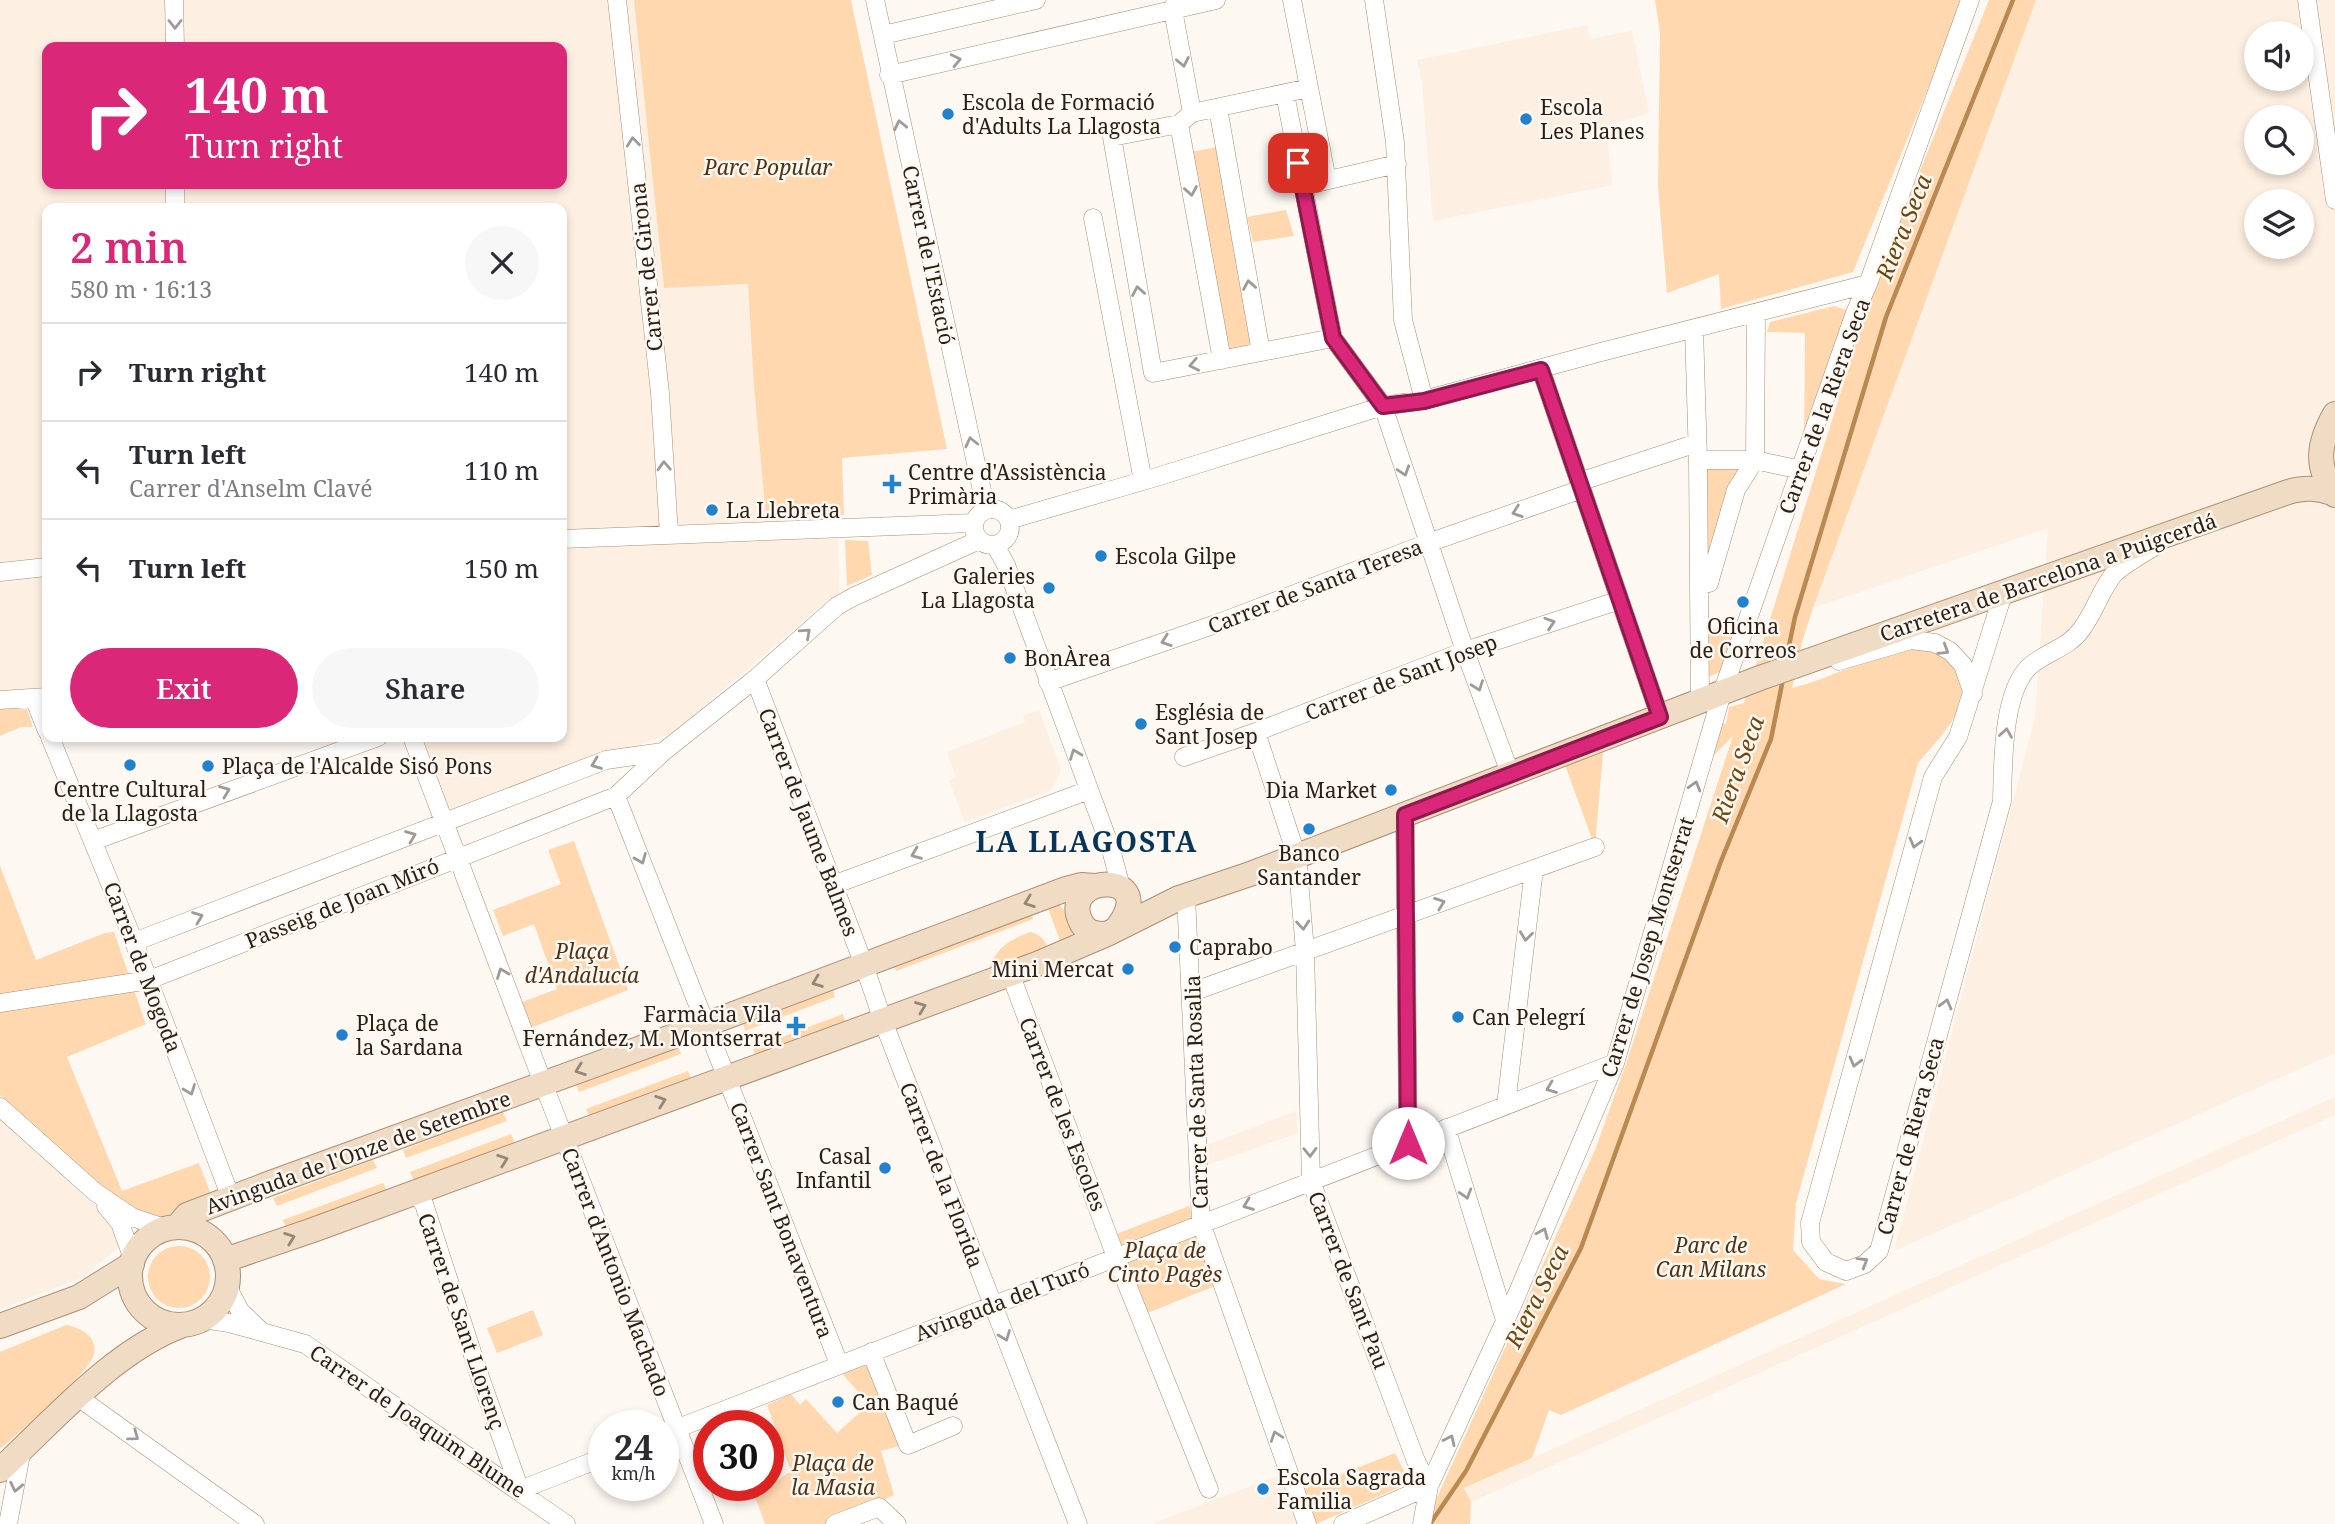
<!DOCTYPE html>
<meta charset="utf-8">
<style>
body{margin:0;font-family:"Noto Serif",serif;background:#f7f7f7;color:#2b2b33;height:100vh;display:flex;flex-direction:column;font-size:26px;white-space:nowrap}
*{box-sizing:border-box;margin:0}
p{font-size:23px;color:#7c7c81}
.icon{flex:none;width:38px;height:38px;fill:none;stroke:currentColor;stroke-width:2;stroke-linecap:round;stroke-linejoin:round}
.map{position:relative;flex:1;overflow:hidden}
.side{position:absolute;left:42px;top:203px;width:525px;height:539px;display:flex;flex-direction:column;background:#fff;border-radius:14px;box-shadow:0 4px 10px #0003}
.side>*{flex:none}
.hud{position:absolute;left:42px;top:42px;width:525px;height:147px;border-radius:14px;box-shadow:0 4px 10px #0003;background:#db2777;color:#fff;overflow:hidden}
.buttons{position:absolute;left:2244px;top:21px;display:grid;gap:14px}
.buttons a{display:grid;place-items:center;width:70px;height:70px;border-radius:50%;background:#fff;box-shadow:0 4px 10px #0003;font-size:35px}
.speed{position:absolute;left:588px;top:1410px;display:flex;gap:14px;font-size:35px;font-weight:700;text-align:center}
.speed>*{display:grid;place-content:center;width:91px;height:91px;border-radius:50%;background:#fff;box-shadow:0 4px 10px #0003;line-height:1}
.speed small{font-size:18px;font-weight:400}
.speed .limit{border:10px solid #d22;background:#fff;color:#111}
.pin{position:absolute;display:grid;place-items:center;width:60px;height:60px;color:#fff;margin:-30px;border-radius:14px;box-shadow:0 4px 10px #0006}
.me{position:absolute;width:77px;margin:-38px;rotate:0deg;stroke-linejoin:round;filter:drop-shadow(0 0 5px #0008)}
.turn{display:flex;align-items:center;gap:24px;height:147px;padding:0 28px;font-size:32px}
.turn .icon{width:91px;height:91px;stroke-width:2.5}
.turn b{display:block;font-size:49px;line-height:60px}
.round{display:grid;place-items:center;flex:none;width:74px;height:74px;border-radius:37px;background:#f7f7f7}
.head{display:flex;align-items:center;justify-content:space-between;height:119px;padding:0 28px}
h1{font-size:42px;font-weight:600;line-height:52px;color:#db2777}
.cta{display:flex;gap:14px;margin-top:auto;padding:14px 28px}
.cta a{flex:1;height:80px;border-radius:42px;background:#db2777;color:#fff;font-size:28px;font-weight:600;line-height:80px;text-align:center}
.cta a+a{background:#f7f7f7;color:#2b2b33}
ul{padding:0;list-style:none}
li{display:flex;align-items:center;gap:21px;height:98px;padding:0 28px;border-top:2px solid #e1e1e2}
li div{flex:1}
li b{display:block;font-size:26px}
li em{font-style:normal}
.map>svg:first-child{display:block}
.built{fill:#fdefe1;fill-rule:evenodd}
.green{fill:#ffd8b0}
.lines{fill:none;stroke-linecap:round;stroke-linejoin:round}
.stream{stroke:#ba8952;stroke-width:4.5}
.minor-casing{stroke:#aa8f74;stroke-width:19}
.secondary-casing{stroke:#aa8f74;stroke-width:26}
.minor{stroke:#fff;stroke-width:18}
.secondary{stroke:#f0dcc5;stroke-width:24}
.oneway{stroke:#9f9a95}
.oneway2{stroke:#968775}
.route-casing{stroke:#8e194d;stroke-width:18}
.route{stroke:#db2777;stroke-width:12}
.poi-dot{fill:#2181cd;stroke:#fef8f2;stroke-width:2.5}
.labels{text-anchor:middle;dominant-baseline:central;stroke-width:5;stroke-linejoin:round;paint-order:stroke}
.poi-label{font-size:21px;fill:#291f14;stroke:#fef8f2;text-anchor:start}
.park-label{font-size:21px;font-style:italic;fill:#4d3213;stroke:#fef8f2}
.street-label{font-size:21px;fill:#291f14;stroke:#fef8f2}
.water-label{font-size:23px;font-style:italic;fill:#70450b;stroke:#fef8f2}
.district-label{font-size:28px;font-weight:bold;letter-spacing:2px;fill:#063559;stroke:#fef8f2}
</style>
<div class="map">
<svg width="2335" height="1524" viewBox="0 0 2335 1524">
<rect width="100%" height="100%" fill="#fef8f2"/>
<path class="built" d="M0,0H634L664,288L749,284L754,387L766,515L835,514L837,518L840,597L821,606L671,734L449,813L421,737H562V208H47V695L0,697ZM47,47H562V184H47Z
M2036,0H2335V1053L1894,1251L2035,718L2048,528L1813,608ZM2256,33H2301V79H2256ZM2256,117H2301V163H2256ZM2256,201H2301V247H2256Z
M1587,25L1590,39L1632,31L1649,113L1606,126L1612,185L1433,221L1422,82L1417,60Z
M1039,710L1061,770L1051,790L965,822L949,781L956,778L947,752L1025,722L1023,716Z
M2335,1097V1115L1471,1502L1464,1489Z
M1296,1111L1298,1133L1204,1166L1202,1147Z
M0,1118L114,1222L123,1243L84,1277L0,1309Z
M1278,1476L1296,1524H1152L1211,1501Z"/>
<path class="green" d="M634,0H851L947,449L842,458L844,515L766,516L754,387L748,284L664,288Z
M1655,0H1964L1853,272L1721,309L1719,274L1667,293L1658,186L1660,33Z
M1989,0H2036L1813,608L1802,642L1792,688C1828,681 1894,643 1927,649C1939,651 1950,661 1957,670C1979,702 1937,740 1918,763L1796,1203L1793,1250L1819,1279L1846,1284L1561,1415L1549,1410L1532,1458L1464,1488L1471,1502L1470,1524H1425L1595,1150L1627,1061L1733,736L1712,757L1722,723L1726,724L1729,707L1744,703L1875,282Z
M1225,146L1261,352L1222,360L1184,153Z
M1286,210L1294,236L1253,242L1247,217Z
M1834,306L1855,313L1804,445L1805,333L1767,332L1770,322Z
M1698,460H1755L1709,583Z
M845,540L868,541L872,575L847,586Z
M1699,624L1734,635L1723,671L1700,680Z
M0,708L27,709L33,727H21L0,736Z
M1603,753L1595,847L1565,765Z
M574,841L628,990L528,1029L517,1004L557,989L534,924L503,936L493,910L561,884L548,850Z
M0,866L36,960L105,933L114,932L146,1024L67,1057L122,1191L199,1163L214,1202C198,1207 178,1218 162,1218C117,1220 33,1127 0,1095Z
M1058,904C1067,910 1073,928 1073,938L1063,949L1047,905Z
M1032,914L1033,919L896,971L894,966Z
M1031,932C1043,936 1046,941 1049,953L989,970C994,949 1011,938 1031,932Z
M833,989L835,997L745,1031L743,1023Z
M843,1014L845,1021L755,1055L753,1048Z
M677,1044L681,1054L579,1092L575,1082Z
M688,1071L692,1080L590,1118L586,1109Z
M503,1112L507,1121L406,1158L403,1150Z
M511,1134L515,1143L414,1181L410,1172Z
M373,1160L377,1168L277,1206L273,1198Z
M383,1183L387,1190L286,1228L283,1220Z
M1189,1206L1215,1286L1142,1315L1111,1236Z
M148 1277a31 31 0 1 1 62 0a31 31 0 1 1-62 0Z
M533,1310L543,1335L497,1353L487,1328Z
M66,1325C82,1328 100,1338 93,1357C88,1373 17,1435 0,1449V1352Z
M869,1360L899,1446L881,1451L894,1495L828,1524H765L751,1486H759L762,1491L791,1471L767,1405L791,1394L800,1405L806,1399L837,1433L869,1404L839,1370Z
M1395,1453L1405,1473L1400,1487L1316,1524L1304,1489Z"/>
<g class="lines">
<path class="stream" d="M1786,660L1795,617L1886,317L2013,0
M1430,1524L1466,1471L1581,1248L1721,861L1771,739L1783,679"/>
<defs>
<path id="minor" d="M174,0L175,47
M617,0L660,393L669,534
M875,0L986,509
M1176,0L1173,10L1192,113
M1292,0L1327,180
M1374,0L1395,142L1403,320L1424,400
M2307,0L2335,200
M883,35L1036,0
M889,75L1216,0
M1309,88L1192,113L1179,124L1112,137L1153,373L1333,338
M1285,94L1333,338L1383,406L1465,651L1510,773
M1218,108L1261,352
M1179,124L1222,360
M1316,183L1397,164
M175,184V208
M1093,218L1143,481
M1694,329L1698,460
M1541,370L1660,717
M1755,460L1736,490L1709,583L1699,586L1698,460H1755L1801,470
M1755,460L1756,313
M1579,482L1697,443
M974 527a18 18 0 1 1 36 0a18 18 0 1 1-36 0Z
M1009,520L1160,476L1383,406L1424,400L1601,352L1868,284
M562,539L973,523
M995,545L1006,565L1110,846L1121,887
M0,572L47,567
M1699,586L1700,701
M2003,594L1958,737L1933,777L1810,1223L1811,1242L1826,1262L1846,1271L1865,1264L1879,1251L2002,801C2003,765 2002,693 2029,667C2045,652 2067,649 2081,630C2094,613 2100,592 2113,575C2120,567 2147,551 2157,545
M1839,661L1911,640L1935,643L1950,651L1963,665L1973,694
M755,679L864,965L883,1021L1078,1524
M1048,682L1216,624L1428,543L1582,489
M34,698L47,731
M0,700L47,697
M1256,732L1297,857L1305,951L1311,1181L1416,1461L1429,1486L1343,1524
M50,737L134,942L231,1198
M412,737L543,1083L714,1524
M1184,757L1256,732L1465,651L1620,600
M616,796L839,1364
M1405,815L1408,1143
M93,841L378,737
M833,885L1089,790
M1186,895L1201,1223L1307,1524
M134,942L606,760L663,752
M1010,973L1116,1257L1209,1489
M1192,992L1595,847
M0,1003L149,980L616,796L663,752L755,679L837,606L853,597L979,540
M1506,1105L1534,869
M0,1107L95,1192L132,1217L167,1229
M1446,1128L1505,1320
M415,1193L424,1204L481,1380L520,1490L604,1457
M106,1206L120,1223L133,1259
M227,1286L240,1311L260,1330
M203,1319L229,1323L305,1344L566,1524
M871,1352L908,1445L953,1426
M78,1397L255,1524
M663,1434L1615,1063
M8,1524L22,1449
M835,1524L879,1507L897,1524
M1422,1524L1429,1486L1512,1306L1615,1063L1722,693L1855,313L1868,284L1970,0"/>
<path id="secondary" d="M2335,414C2318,444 2315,466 2335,495
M1107,934C1095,934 1085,933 1080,920C1060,873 1162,870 1117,928
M177,1227L187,1215L268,1184L707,1024L1066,889L1081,885L1095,886
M130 1276a49 49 0 1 1 98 0a49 49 0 1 1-98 0Z
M225,1260L313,1230L1037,964L1107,934L1179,898L1253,873L1760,678L2288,492C2306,487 2317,488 2335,494
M0,1326L79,1297L132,1264
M0,1470C54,1420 114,1350 183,1325"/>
</defs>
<use href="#minor" class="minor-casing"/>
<use href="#secondary" class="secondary-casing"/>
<use href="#minor" class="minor"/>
<use href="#secondary" class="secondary"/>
</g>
<defs><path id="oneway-chevron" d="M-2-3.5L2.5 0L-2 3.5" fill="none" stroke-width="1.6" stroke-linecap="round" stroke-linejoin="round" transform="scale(1.75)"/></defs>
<g class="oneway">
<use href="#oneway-chevron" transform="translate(175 24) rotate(90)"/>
<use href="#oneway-chevron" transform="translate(956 60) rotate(-13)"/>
<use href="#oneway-chevron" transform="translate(1183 62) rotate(79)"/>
<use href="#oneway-chevron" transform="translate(900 125) rotate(-102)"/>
<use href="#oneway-chevron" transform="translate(633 142) rotate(-96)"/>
<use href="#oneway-chevron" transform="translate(1191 191) rotate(80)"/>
<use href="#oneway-chevron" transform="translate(1249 285) rotate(-100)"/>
<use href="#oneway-chevron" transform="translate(1138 291) rotate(-100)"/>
<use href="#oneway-chevron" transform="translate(1194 365) rotate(169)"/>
<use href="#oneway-chevron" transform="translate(971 442) rotate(-103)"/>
<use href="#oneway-chevron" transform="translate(664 466) rotate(-93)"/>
<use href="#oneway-chevron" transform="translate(1404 471) rotate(72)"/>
<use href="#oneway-chevron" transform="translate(1517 512) rotate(161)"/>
<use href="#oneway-chevron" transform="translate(1550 623) rotate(-18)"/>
<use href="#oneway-chevron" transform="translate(806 633) rotate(-42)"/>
<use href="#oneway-chevron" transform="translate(1166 641) rotate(161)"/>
<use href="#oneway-chevron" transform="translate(1944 650) rotate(32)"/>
<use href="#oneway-chevron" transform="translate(1478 686) rotate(70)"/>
<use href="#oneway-chevron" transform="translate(2006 733) rotate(-81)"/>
<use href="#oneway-chevron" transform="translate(1075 754) rotate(-111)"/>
<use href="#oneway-chevron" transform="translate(596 764) rotate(159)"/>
<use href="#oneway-chevron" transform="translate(1695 786) rotate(-74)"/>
<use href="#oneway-chevron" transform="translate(225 791) rotate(-21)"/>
<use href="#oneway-chevron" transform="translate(411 836) rotate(-21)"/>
<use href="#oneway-chevron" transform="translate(1915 843) rotate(105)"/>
<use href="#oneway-chevron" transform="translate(916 854) rotate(159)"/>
<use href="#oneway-chevron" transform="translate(641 859) rotate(68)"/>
<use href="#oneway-chevron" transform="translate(1440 903) rotate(-20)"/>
<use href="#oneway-chevron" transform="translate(198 917) rotate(-21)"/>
<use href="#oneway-chevron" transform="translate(1303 925) rotate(85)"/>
<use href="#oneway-chevron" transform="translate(1526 936) rotate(97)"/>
<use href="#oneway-chevron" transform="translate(502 973) rotate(-111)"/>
<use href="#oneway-chevron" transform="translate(1946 1004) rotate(-75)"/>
<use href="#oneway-chevron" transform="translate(1855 1062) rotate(105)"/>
<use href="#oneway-chevron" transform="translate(1551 1088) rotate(159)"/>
<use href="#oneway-chevron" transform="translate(190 1090) rotate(69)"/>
<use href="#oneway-chevron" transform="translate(1310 1152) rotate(89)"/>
<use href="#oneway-chevron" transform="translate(1466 1194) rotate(73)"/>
<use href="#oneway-chevron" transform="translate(1248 1205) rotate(159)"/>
<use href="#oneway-chevron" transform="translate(1543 1233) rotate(-67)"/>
<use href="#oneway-chevron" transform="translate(1863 1262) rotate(-31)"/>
<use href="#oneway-chevron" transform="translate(1005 1336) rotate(69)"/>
<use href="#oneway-chevron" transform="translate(134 1436) rotate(36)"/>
<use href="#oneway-chevron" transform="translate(1276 1436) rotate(-109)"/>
<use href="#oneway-chevron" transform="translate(1450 1440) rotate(-65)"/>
<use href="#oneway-chevron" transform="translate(16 1487) rotate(102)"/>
</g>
<g class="oneway2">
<use href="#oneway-chevron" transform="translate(1029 902) rotate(160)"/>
<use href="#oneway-chevron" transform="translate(817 982) rotate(159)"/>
<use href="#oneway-chevron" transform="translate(921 1007) rotate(-21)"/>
<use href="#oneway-chevron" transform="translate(580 1070) rotate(160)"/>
<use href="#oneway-chevron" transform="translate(661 1101) rotate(-20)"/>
<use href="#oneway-chevron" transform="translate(503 1160) rotate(-20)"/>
<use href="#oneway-chevron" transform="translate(290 1238) rotate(-20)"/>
</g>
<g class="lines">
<defs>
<path id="route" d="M1298,163L1333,338L1383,406L1424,401L1541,370L1660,717L1405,815L1408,1143"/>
</defs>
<use href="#route" class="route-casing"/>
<use href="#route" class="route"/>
</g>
<g class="poi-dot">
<circle cx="948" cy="114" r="7"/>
<circle cx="1526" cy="119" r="7"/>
<path d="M888.5 473.5h7v7h7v7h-7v7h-7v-7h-7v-7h7z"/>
<circle cx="712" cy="510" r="7"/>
<circle cx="1101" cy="556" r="7"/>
<circle cx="1049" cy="588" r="7"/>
<circle cx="1743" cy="602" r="7"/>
<circle cx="1010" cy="658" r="7"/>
<circle cx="1141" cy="724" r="7"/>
<circle cx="130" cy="765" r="7"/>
<circle cx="208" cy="766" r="7"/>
<circle cx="1391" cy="790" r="7"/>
<circle cx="1309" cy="829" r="7"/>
<circle cx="1175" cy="947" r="7"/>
<circle cx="1128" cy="969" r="7"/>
<circle cx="1458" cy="1017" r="7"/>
<path d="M792.5 1015.5h7v7h7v7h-7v7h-7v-7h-7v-7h7z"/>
<circle cx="342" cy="1035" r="7"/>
<circle cx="885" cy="1168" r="7"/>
<circle cx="838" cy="1402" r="7"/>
<circle cx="1263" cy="1489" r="7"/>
</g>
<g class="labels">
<g class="poi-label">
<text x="962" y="102">Escola de Formació<tspan x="962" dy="24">d'Adults La Llagosta</tspan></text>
<text x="1540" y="107">Escola<tspan x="1540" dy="24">Les Planes</tspan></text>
<text x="908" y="472">Centre d'Assistència<tspan x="908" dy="24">Primària</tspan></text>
<text x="726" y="510">La Llebreta</text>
<text x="1115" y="556">Escola Gilpe</text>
<text x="1035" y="576" text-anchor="end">Galeries<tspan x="1035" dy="24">La Llagosta</tspan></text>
<text x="1743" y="626" text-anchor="middle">Oficina<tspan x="1743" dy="24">de Correos</tspan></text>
<text x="1024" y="658">BonÀrea</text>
<text x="1155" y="712">Església de<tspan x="1155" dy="24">Sant Josep</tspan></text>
<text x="222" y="766">Plaça de l'Alcalde Sisó Pons</text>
<text x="130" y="789" text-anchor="middle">Centre Cultural<tspan x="130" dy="24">de la Llagosta</tspan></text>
<text x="1377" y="790" text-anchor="end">Dia Market</text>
<text x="1309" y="853" text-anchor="middle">Banco<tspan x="1309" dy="24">Santander</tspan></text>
<text x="1189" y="947">Caprabo</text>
<text x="1114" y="969" text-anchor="end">Mini Mercat</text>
<text x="782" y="1014" text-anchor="end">Farmàcia Vila<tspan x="782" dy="24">Fernández, M. Montserrat</tspan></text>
<text x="1472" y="1017">Can Pelegrí</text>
<text x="356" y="1023">Plaça de<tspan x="356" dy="24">la Sardana</tspan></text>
<text x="871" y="1156" text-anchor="end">Casal<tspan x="871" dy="24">Infantil</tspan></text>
<text x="852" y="1402">Can Baqué</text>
<text x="1277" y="1477">Escola Sagrada<tspan x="1277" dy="24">Familia</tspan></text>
</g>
<g class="park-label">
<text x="768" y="167">Parc Popular</text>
<text x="582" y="951">Plaça<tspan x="582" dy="24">d'Andalucía</tspan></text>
<text x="1711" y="1245">Parc de<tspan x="1711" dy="24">Can Milans</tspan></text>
<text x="1165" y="1250">Plaça de<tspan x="1165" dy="24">Cinto Pagès</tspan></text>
<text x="833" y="1463">Plaça de<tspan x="833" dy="24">la Masia</tspan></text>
</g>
<g class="street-label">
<text transform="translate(929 255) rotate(78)">Carrer de l'Estació</text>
<text transform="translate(646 267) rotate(-96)">Carrer de Girona</text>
<text transform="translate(1824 406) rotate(-70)">Carrer de la Riera Seca</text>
<text transform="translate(2048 577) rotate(-19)">Carretera de Barcelona a Puigcerdá</text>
<text transform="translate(1315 586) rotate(-21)">Carrer de Santa Teresa</text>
<text transform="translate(1401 677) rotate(-21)">Carrer de Sant Josep</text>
<text transform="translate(809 822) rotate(69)">Carrer de Jaume Balmes</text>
<text transform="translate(342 903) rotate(-22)">Passeig de Joan Miró</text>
<text transform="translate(1647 947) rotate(-73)">Carrer de Josep Montserrat</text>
<text transform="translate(143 967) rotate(69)">Carrer de Mogoda</text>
<text transform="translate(1196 1092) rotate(-92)">Carrer de Santa Rosalia</text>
<text transform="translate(1063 1114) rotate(69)">Carrer de les Escoles</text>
<text transform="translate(1910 1136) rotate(-75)">Carrer de Riera Seca</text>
<text transform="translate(358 1152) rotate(-20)">Avinguda de l'Onze de Setembre</text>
<text transform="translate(942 1175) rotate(69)">Carrer de la Florida</text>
<text transform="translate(782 1220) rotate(69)">Carrer Sant Bonaventura</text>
<text transform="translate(616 1272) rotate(69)">Carrer d'Antonio Machado</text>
<text transform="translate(1349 1280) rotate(69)">Carrer de Sant Pau</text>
<text transform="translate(1002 1301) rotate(-21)">Avinguda del Turó</text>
<text transform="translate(462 1321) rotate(71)">Carrer de Sant Llorenç</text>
<text transform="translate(418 1421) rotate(34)">Carrer de Joaquim Blume</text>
</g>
<g class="water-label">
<text transform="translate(1903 227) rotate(-68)">Riera Seca</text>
<text transform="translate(1737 769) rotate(-70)">Riera Seca</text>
<text transform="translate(1536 1296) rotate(-63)">Riera Seca</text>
</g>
<g class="district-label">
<text x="1087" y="841">LA LLAGOSTA</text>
</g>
</g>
</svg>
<div class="buttons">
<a><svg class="icon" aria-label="sound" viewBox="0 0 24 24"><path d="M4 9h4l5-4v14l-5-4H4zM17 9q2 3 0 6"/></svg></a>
<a><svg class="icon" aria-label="search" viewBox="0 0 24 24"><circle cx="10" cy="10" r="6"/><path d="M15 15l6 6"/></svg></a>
<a><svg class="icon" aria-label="layers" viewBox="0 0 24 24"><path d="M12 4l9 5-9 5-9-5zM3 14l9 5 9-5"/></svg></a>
</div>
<div class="speed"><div>24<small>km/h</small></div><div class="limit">30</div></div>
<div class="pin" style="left:1298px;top:163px;background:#d93025"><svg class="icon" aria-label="arrive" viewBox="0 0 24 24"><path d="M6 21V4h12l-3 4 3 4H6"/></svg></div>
<svg class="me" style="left:1408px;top:1143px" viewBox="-20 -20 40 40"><circle r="19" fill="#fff"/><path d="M0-13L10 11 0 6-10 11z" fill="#db2777"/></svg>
<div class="hud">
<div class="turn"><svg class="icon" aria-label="right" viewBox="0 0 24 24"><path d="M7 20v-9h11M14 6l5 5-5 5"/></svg><div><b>140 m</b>Turn right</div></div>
</div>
<section class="side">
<div class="head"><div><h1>2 min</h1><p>580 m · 16:13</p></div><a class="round"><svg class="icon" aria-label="close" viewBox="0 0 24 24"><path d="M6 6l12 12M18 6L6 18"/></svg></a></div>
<ul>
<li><svg class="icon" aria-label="right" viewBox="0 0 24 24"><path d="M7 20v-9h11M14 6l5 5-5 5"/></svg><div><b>Turn right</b></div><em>140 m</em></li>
<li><svg class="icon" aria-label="left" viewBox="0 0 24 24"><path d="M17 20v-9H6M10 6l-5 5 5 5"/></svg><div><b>Turn left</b><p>Carrer d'Anselm Clavé</p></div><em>110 m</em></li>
<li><svg class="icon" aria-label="left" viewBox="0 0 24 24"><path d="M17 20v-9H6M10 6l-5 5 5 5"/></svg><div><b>Turn left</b></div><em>150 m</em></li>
</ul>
<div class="cta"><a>Exit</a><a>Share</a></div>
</section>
</div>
